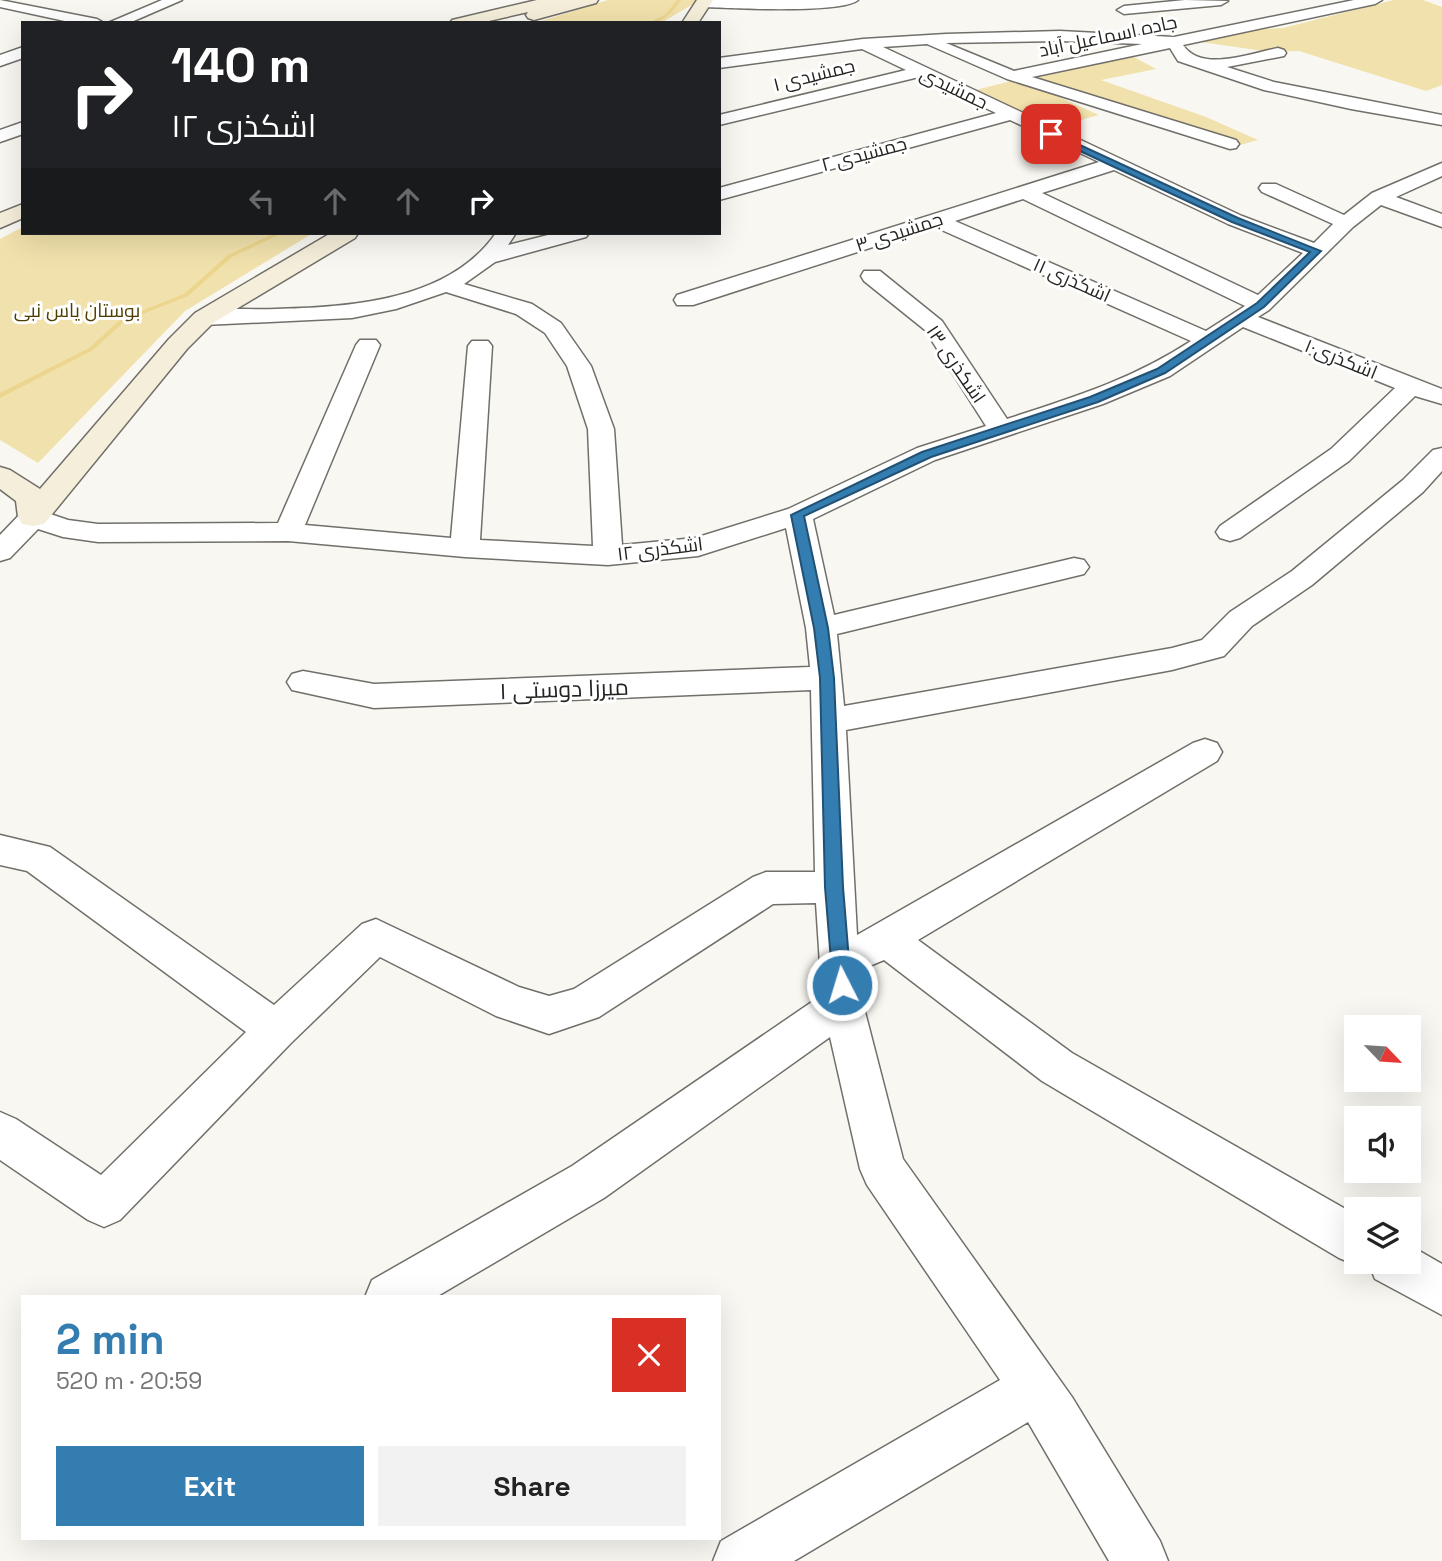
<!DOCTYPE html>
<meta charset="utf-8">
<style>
body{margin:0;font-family:"Space Grotesk",Cairo,sans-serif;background:#f2f2f2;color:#222;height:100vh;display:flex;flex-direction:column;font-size:26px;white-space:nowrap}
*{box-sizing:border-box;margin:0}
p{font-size:23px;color:#767676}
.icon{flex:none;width:38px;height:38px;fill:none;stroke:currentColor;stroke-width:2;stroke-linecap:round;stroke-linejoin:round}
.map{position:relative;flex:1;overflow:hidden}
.side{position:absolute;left:21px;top:1295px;width:700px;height:245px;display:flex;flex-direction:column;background:#fff;border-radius:0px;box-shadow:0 7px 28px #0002}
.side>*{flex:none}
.top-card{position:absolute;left:21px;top:21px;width:700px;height:214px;border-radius:0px;box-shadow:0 7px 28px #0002;background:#202124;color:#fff;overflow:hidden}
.needle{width:46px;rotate:115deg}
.tools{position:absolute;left:1344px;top:1015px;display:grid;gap:14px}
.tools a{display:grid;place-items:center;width:77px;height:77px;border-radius:0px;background:#fff;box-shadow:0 7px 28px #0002;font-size:35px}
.pin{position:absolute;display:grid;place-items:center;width:60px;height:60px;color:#fff;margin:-30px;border-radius:14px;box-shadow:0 4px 10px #0006}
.me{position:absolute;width:77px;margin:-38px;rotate:355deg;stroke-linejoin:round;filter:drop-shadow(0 0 5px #0008)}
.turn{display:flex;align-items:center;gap:24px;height:147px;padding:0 35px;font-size:32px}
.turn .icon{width:91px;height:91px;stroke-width:2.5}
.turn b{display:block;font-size:49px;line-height:60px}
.lanes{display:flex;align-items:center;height:66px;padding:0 35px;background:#0003;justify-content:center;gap:35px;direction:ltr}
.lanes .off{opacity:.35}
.round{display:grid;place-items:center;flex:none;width:74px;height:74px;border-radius:0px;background:#f2f2f2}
.head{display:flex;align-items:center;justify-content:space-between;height:119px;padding:0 35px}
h1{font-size:42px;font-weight:700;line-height:52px;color:#347db1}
.primary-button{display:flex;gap:14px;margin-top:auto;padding:14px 35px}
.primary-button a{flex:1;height:80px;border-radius:0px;background:#347db1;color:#fff;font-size:28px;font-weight:700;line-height:80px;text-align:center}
.primary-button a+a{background:#f2f2f2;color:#222}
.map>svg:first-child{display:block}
.green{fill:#f1e1ac}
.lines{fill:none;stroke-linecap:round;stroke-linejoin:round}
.stream{fill:#ecd68d;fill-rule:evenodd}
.street-casing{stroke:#716f69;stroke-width:3}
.secondary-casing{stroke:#716f69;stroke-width:3}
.street{fill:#fff;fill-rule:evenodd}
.secondary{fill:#f5eeda;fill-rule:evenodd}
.route{fill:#347db1;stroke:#225173;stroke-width:2}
.labels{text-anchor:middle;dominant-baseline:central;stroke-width:6;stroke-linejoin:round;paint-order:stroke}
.far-street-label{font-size:19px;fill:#252421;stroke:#fff}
.far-park-label{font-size:19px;fill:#4d3e00;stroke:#fff}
.street-label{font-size:23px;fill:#252421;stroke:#fff}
</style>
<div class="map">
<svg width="1442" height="1561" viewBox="0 0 1442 1561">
<rect width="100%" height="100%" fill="#f9f7f1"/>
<path class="green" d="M608,0H700L661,23H535Z
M1394,0H1423L1442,7V85L1426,91L1299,51L1270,52L1194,41L1246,30L1283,28Z
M1132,56L1156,69L1101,80L1206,117L1258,140L1240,145L1036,78Z
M1019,79L1099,115L1055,127L976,90Z
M23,227V233H313L185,311L38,463L0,440V239Z"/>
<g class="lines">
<path class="stream" d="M677,0H681C672,12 664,23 648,23L665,15Z
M275,233H282L232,257L188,296L125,321L93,350L0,398V393L89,348L121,319L184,294L228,255Z"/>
<defs>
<path id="street" d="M0,0L97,19L104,23H74L0,7Z
M162,0H182L129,23H108Z
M697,0H858C843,14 729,8 702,7L697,6Z
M1185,0L1228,1L1221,5L1124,14L1117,10L1124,6Z
M1354,0H1382L1375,4L1183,45C1202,73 1250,53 1278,48L1284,50L1286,53L1284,56L1227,67L1274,82L1442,115V125L1351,109L1264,90L1178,61L1170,48L1032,77L1236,140L1239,144L1236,148L1230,149L1007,79L927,44L883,47L1242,216L1314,243L1333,224L1262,192L1259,188L1262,184H1276L1344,215L1372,193L1442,163V176L1396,197L1442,214V227L1381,205L1353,227L1269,310L1258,317L1442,389V404L1415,396L1349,461L1240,538L1230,541L1220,538L1216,532L1220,526L1331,449L1395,388L1243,327L1170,376L1103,404L935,460L813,519L834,615L1074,558L1084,560L1089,567L1084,574L837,634L844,706L1172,648L1202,640L1230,612L1292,571L1403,480L1433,450L1442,448V471L1423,492L1312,585L1252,626L1224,656L1172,670L846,730L857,935L1193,743L1205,739L1217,743L1222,752L1217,761L918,940L1072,1053L1356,1215V1262H1363L1356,1265L1339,1258L1042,1081L884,960L867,967L860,965L863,1004L903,1159L1072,1397L1160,1541L1168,1561H1109L1028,1422L794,1561H713L721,1541L1000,1380L867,1185L860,1169L830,1037L604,1198L436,1297H365L372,1280L572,1166L822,995L816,903L773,904L599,1017L549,1034L496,1016L380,957L291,1043L120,1220L104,1227L88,1220L0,1160V1112L16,1119L101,1175L246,1032L27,871L0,865V835L50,847L274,1005L362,924L376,919L519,987L549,996L574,989L753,877L766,872H815L811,690L374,708L292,690L287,682L292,674L303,671L374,684L810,667L806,628L786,528L698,556L608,565L465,557L288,541L98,542L63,537L38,529L10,558L0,561V535L23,511L33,508L68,520L98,524L278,523L356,345L360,340H376L380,345L305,525L451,538L468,346L472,341H488L492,346L480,540L593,546L588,429L567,366L545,333L516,314L446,292L396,309L352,318L204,325L196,323L193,318L196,313C221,307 250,310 276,309C351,307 449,301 496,233H516L508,245L556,233H589L586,237L495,262L464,284L532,304L561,323L591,366L614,429L622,545L695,538L788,509L917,448L986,426L925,330L864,281L861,276L864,271H880L942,321L1007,419C1074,397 1131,380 1191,341L935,227L693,305H677L674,300L677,295L1099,162L1010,120L719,200V188L996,113L919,77L719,125V115L906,70L862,49L719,68V58L863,39L946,34L1060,31L1174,37ZM1060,41L1142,44L1014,71L946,43ZM1114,170L1228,224L1303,253L1258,295L1042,193ZM1023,199L1245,306L1206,331L955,221Z
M23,47V58L0,66V55Z
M23,122V134L0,142V130Z
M1409,1245L1442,1264V1315L1375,1279L1368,1262H1409Z"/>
<path id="secondary" d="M537,0H598L596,3L534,20L528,18L526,15L528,12L480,23H450L452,20Z
M697,0H713L698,23H682Z
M23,204V218L0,228V213Z
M331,233H358L355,238L213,323L187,349L44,524L33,526L22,524L18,517L16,501L0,489V467L10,470L40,489L169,339L195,313Z"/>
</defs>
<use href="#street" class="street-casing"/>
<use href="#secondary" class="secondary-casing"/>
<use href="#street" class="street"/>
<use href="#secondary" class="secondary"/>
</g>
<path class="route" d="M1048,133H1054L1238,218L1321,251L1264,307L1165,373L1098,402L931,457L804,516L828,628L834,678L843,887L851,985L848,991L842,993L835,991L833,985L825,887L820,678L814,628L791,515L922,452L1090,397L1157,369L1257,303L1310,252L1232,222L1048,136Z"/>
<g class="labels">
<g class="far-street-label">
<text transform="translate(1108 36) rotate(-12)">جاده اسماعیل آباد</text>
<text transform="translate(814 75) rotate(-14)">جمشیدی ۱</text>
<text transform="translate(954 88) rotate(26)">جمشیدی</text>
<text transform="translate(864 154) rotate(-15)">جمشیدی ۲</text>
<text transform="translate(899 232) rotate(-18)">جمشیدی ۳</text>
<text transform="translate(1072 280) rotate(24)">اشکذری ۱۱</text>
<text transform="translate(1341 359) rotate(22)">اشکذری۱۰</text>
<text transform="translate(956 364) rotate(56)">اشکذری ۱۳</text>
<text transform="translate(660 549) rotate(-7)">اشکذری ۱۲</text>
</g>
<g class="far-park-label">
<text x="77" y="310">بوستان یاس نبی</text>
</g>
<g class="street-label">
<text transform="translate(564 689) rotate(-2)">میرزا دوستی ۱</text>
</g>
</g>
</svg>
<div class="tools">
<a><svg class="needle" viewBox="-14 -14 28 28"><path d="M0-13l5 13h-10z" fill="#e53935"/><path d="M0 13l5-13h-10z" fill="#767676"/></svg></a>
<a><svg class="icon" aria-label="sound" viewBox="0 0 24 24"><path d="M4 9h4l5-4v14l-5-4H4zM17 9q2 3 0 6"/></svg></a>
<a><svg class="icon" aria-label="layers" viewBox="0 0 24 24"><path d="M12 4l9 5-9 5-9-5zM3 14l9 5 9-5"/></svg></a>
</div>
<div class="pin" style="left:1051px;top:134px;background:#d93025"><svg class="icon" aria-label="arrive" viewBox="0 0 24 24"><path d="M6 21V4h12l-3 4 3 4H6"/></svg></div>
<svg class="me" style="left:842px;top:985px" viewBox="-20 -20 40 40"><circle r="17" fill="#347db1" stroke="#fff" stroke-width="3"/><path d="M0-11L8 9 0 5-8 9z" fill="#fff"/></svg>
<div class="top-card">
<div class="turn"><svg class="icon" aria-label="right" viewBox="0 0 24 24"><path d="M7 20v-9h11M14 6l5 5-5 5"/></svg><div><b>140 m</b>اشکذری ۱۲</div></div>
<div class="lanes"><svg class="icon off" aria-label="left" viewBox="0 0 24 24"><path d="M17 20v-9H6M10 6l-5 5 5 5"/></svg><svg class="icon off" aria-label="ahead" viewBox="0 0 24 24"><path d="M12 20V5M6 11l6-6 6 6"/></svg><svg class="icon off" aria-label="ahead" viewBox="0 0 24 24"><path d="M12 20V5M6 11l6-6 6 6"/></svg><svg class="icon" aria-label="right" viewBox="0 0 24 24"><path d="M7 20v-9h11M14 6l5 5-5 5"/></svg></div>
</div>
<section class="side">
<div class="head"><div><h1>2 min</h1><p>520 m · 20:59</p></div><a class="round" style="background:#d93025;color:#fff"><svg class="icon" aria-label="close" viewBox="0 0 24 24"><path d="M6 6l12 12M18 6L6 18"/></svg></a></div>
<div class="primary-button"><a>Exit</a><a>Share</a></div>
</section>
</div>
